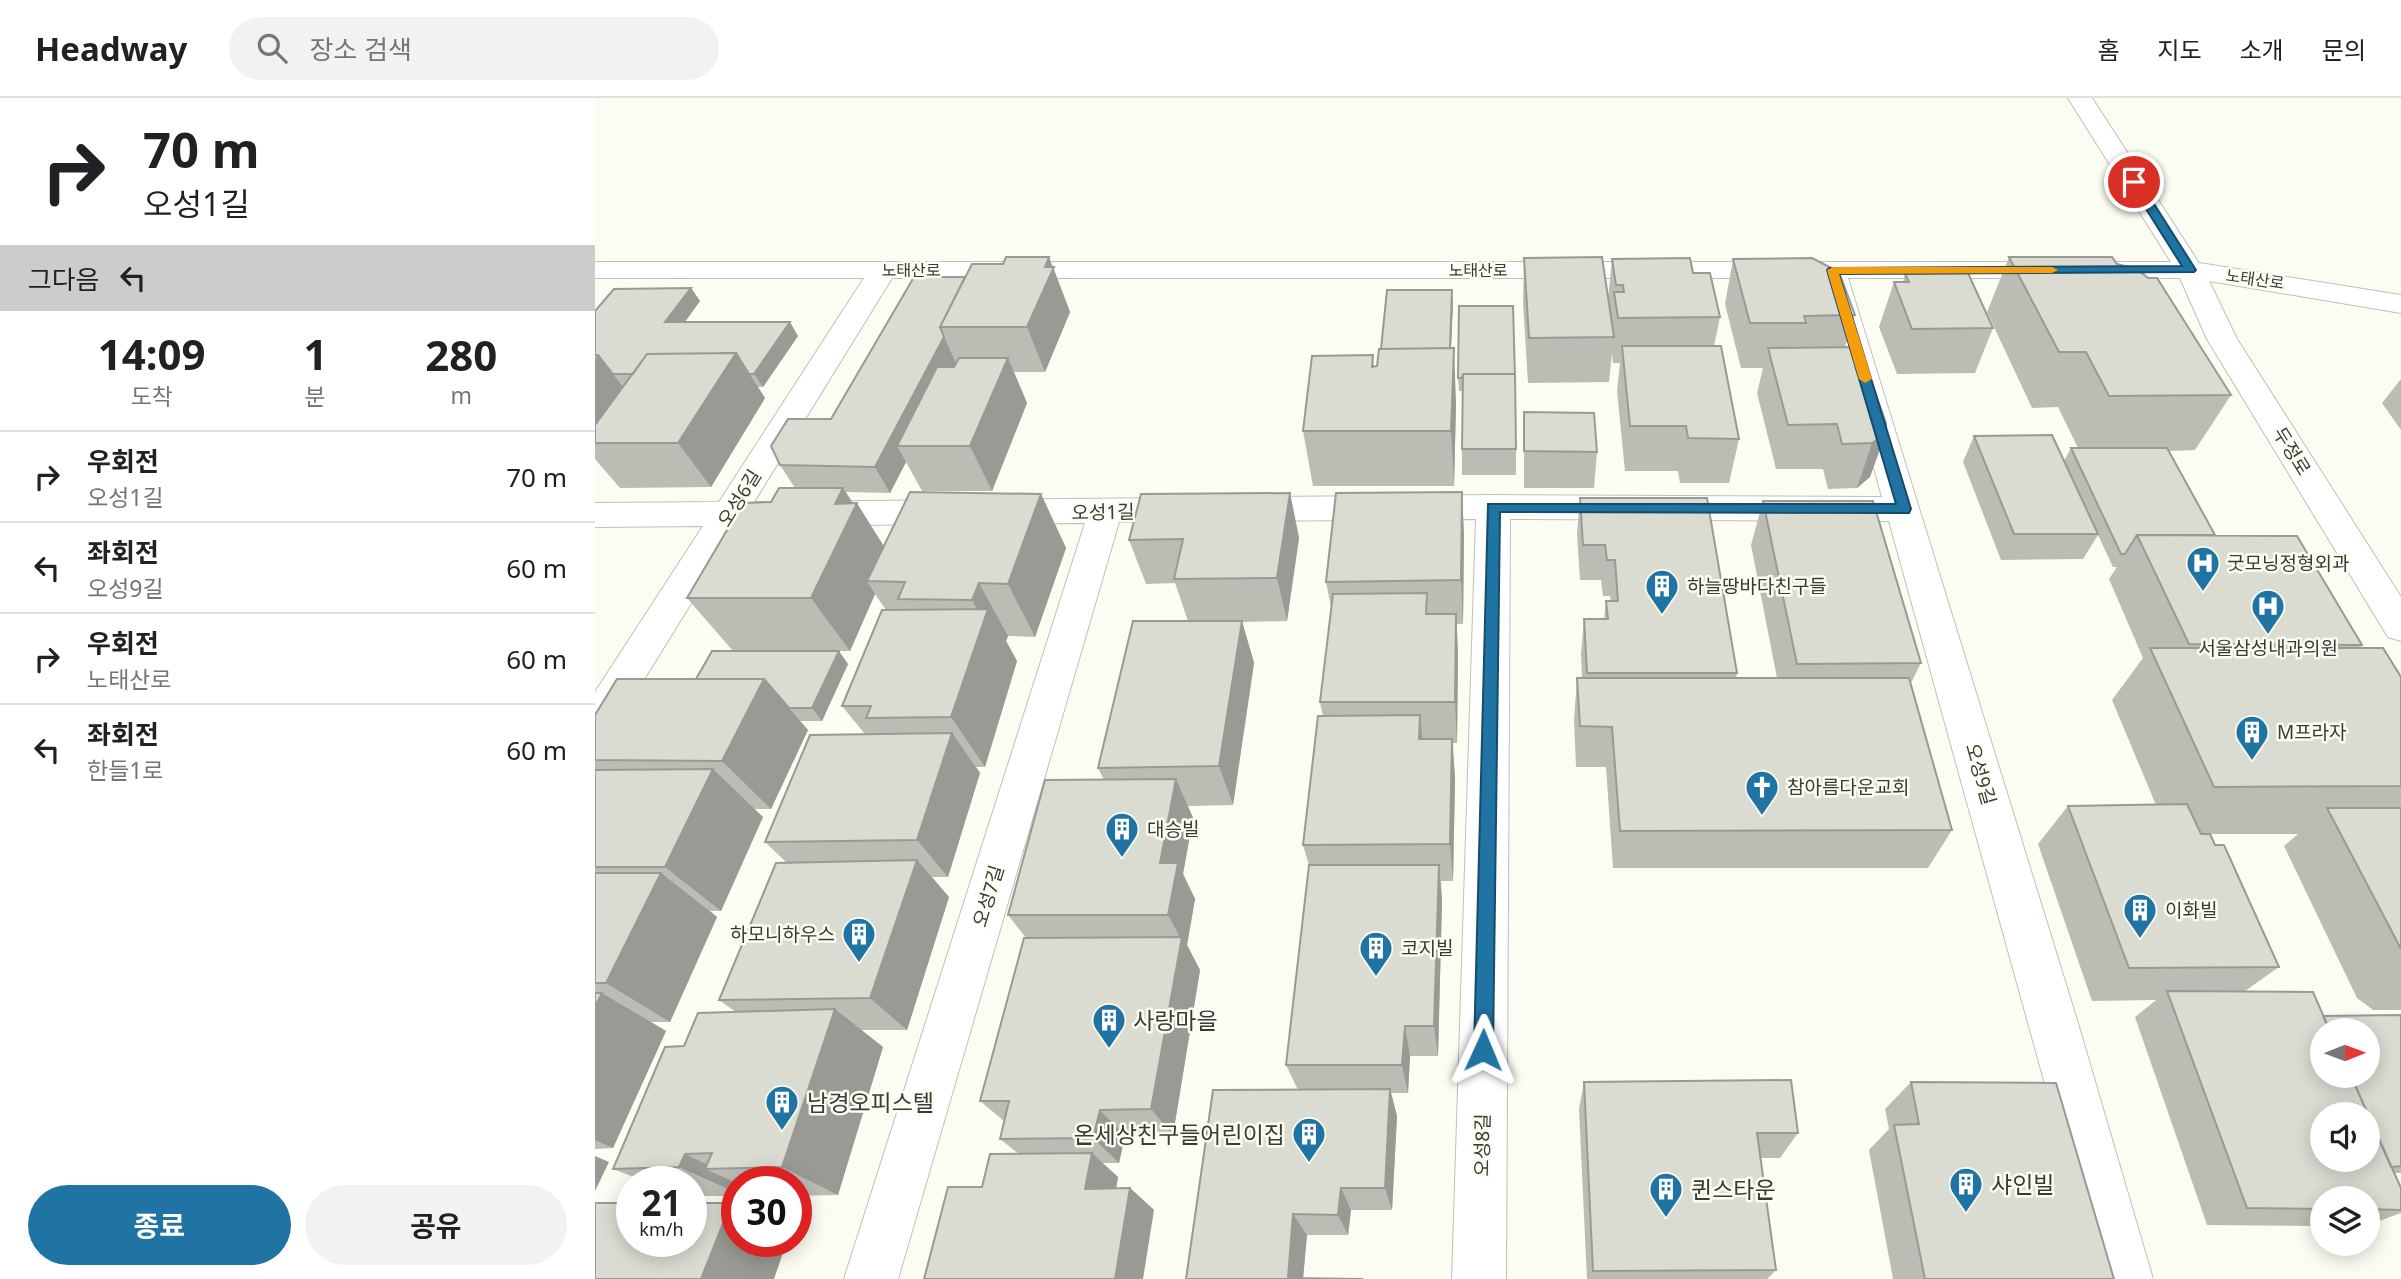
<!DOCTYPE html>
<html lang="ko">
<meta charset="utf-8">
<style>
body{margin:0;font-family:"Noto Sans","Noto Sans KR",sans-serif;background:#f2f2f2;color:#202124;height:100vh;display:flex;flex-direction:column;font-size:26px;white-space:nowrap}
*{box-sizing:border-box;margin:0}
p{font-size:23px;color:#757577}
.icon{flex:none;width:38px;height:38px;fill:none;stroke:currentColor;stroke-width:2;stroke-linecap:round;stroke-linejoin:round}
.map{position:relative;flex:1;overflow:hidden}
.sheet{display:flex;flex-direction:column;background:#fff;width:595px}
.sheet>*{flex:none}
.banner{background:#fff;color:#202124;overflow:hidden}
.needle{width:46px;rotate:89deg}
.controls{position:absolute;left:1715px;top:920px;display:grid;gap:14px}
.controls a{display:grid;place-items:center;width:70px;height:70px;border-radius:50%;background:#fff;box-shadow:0 4px 18px #0003;font-size:35px}
.speed{position:absolute;left:21px;top:1068px;display:flex;gap:14px;font-size:35px;font-weight:700;text-align:center}
.speed>*{display:grid;place-content:center;width:91px;height:91px;border-radius:50%;background:#fff;box-shadow:0 4px 18px #0003;line-height:1}
.speed small{font-size:18px;font-weight:400}
.speed .limit{border:10px solid #d22;background:#fff;color:#111}
.pin{position:absolute;display:grid;place-items:center;width:60px;height:60px;color:#fff;margin:-30px;border:4px solid #fff;border-radius:50%;box-shadow:0 2px 7px #0007}
.me{position:absolute;width:77px;margin:-38px;rotate:1deg;stroke-linejoin:round;filter:drop-shadow(0 0 5px #0008)}
.turn{display:flex;align-items:center;gap:24px;height:147px;padding:0 28px;font-size:32px}
.turn .icon{width:91px;height:91px;stroke-width:2.5}
.turn b{display:block;font-size:49px;line-height:60px}
.then{display:flex;align-items:center;height:66px;padding:0 28px;background:#0003;gap:14px;font-size:26px}
.eta{display:flex;justify-content:space-evenly;align-items:center;height:119px;text-align:center}
.eta b{font-size:42px;font-weight:700;line-height:49px}
.primary-button{display:flex;gap:14px;margin-top:auto;padding:14px 28px}
.primary-button a{flex:1;height:80px;border-radius:42px;background:#2074a4;color:#fff;font-size:28px;font-weight:700;line-height:80px;text-align:center}
.primary-button a+a{background:#f2f2f2;color:#202124}
ul{padding:0;list-style:none}
li{display:flex;align-items:center;gap:21px;height:91px;padding:0 28px;border-top:2px solid #e0e0e0}
li div{flex:1}
li b{display:block;font-size:26px}
li em{font-style:normal}
header{display:flex;align-items:center;gap:42px;box-sizing:border-box;height:98px;padding:0 35px;background:#fff;border-bottom:2px solid #e0e0e0}
header strong{font-size:33px}
nav{display:flex;gap:38px;margin-inline-start:auto;font-size:24px}
.search{width:490px;height:63px;background:#f2f2f2;display:flex;align-items:center;gap:18px;box-sizing:border-box;padding:0 24px;border-radius:38px;color:#757577;font-size:26px}
main{display:flex;flex:1;min-height:0}
.map>svg:first-child{display:block}
.lines{fill:none;stroke-linecap:round;stroke-linejoin:round}
.minor-casing{stroke:#bfc1b7;stroke-width:2}
.minor{fill:#fff;fill-rule:evenodd}
.wall{fill:#bbbdb5}
.shaded-wall{fill:#999a93}
.building{fill:#dadcd2;stroke:#999a93;stroke-width:2;fill-rule:evenodd}
.route{fill:#2074a4;stroke:#154b6b;stroke-width:2}
.slow{fill:#f59e0b}
.labels{text-anchor:middle;dominant-baseline:central;stroke-width:5;stroke-linejoin:round;paint-order:stroke}
.far-street-label{font-size:16px;fill:#3a3a36;stroke:#fbfdf2}
.street-label{font-size:19px;fill:#3a3a36;stroke:#fbfdf2}
.poi-label{font-size:19px;fill:#3a3a36;stroke:#fbfdf2;text-anchor:start}
.near-poi-label{font-size:23px;fill:#3a3a36;stroke:#fbfdf2;text-anchor:start}
</style>
<header>
<strong>Headway</strong>
<div class="search"><svg class="icon" aria-label="search" viewBox="0 0 24 24"><circle cx="10" cy="10" r="6"/><path d="M15 15l6 6"/></svg>장소 검색</div>
<nav><a>홈</a><a>지도</a><a>소개</a><a>문의</a></nav>
</header>
<main>
<section class="sheet">
<div class="banner">
<div class="turn"><svg class="icon" aria-label="right" viewBox="0 0 24 24"><path d="M7 20v-9h11M14 6l5 5-5 5"/></svg><div><b>70 m</b>오성1길</div></div>
<div class="then">그다음<svg class="icon" aria-label="left" viewBox="0 0 24 24"><path d="M17 20v-9H6M10 6l-5 5 5 5"/></svg></div>
</div>
<div class="eta">
<div><b>14:09</b><p>도착</p></div>
<div><b>1</b><p>분</p></div>
<div><b>280</b><p>m</p></div>
</div>
<ul>
<li><svg class="icon" aria-label="right" viewBox="0 0 24 24"><path d="M7 20v-9h11M14 6l5 5-5 5"/></svg><div><b>우회전</b><p>오성1길</p></div><em>70 m</em></li>
<li><svg class="icon" aria-label="left" viewBox="0 0 24 24"><path d="M17 20v-9H6M10 6l-5 5 5 5"/></svg><div><b>좌회전</b><p>오성9길</p></div><em>60 m</em></li>
<li><svg class="icon" aria-label="right" viewBox="0 0 24 24"><path d="M7 20v-9h11M14 6l5 5-5 5"/></svg><div><b>우회전</b><p>노태산로</p></div><em>60 m</em></li>
<li><svg class="icon" aria-label="left" viewBox="0 0 24 24"><path d="M17 20v-9H6M10 6l-5 5 5 5"/></svg><div><b>좌회전</b><p>한들1로</p></div><em>60 m</em></li>
</ul>
<div class="primary-button"><a>종료</a><a>공유</a></div>
</section>
<div class="map">
<svg width="1806" height="1181" viewBox="0 0 1806 1181">
<rect width="100%" height="100%" fill="#fbfdf2"/>
<g class="lines">
<defs>
<path id="minor" d="M1473,0H1497L1604,165L1806,197V215L1614,183L1642,241L1806,499V543L1793,539L1612,241L1585,180H1253L1482,922L1558,1181H1504L1294,423L915,421L911,1181H857L881,421L524,424L303,1181H249L490,425L144,428L14,638L0,643V594L108,428L0,429V405L124,404L269,180H0V164H1576ZM297,180H1227L1287,399L898,397L159,404Z"/>
</defs>
<use href="#minor" class="minor-casing"/>
<use href="#minor" class="minor"/>
</g>
<path class="wall" d="M1414,159L1522,166L1636,297L1600,352L1574,353L1620,437L1767,547L1765,550L1806,579V912H1778L1762,900L1689,748L1703,736H1605L1620,747L1684,869L1650,893L1728,918L1806,917V1075H1800L1806,1090V1115L1773,1127V1101H1727V1128L1612,1127L1540,919L1561,902L1497,903L1443,746L1473,708L1561,707L1517,602L1548,560L1514,481L1522,469H1518L1503,437L1488,461L1406,462L1368,364L1379,338L1469,363L1476,350H1483L1463,309L1437,310L1392,214Z
M929,160L1013,201L1017,161L1098,175L1125,219L1119,248L1144,341L1134,385H1085L1083,373H1030L1022,293L1025,265H1018L1017,255L1014,284L933,285L928,205Z
M1138,161L1260,217L1250,249L1291,325L1275,379L1262,390L1233,391L1228,371H1181L1162,295L1168,270H1146L1130,206Z
M458,169L475,214L450,274H419L432,305L397,393H327L311,364L295,395L251,394L289,448L446,396L471,450L440,539L413,538L411,543L422,563L390,669H381L385,675L353,779H337L354,799L312,932H266L288,949L243,1097L201,1098V1083H142V1098H96V1083H49L18,1071L89,948L141,914L124,902L191,764L170,744L270,636L247,608L291,512L280,496L255,553H190L253,566L227,623H204L213,632L176,711H159L168,719L126,813H115L122,819L75,924H56L71,933L18,1050L0,1051V617L101,581L138,553L92,500L176,404L200,390L185,367L236,321L370,179Z
M1310,176L1398,230L1380,275L1302,276L1284,229L1299,184H1308Z
M96,190L105,203L89,224L203,238L168,289H163L170,300L116,389L25,390L0,361V213Z
M858,205L856,250L861,306L859,388H718L708,333L778,257L779,269L782,268L786,251Z
M864,208L921,351V377H867V293H864L863,280Z
M1806,281V332L1787,305Z
M929,314L1002,354L999,390H929Z
M867,394L869,438L868,526H862L863,558L862,645H858L860,681L858,783H846L847,803L843,958H815L813,995H796L802,1018L797,1112H756L753,1137H712L708,1180L591,1181L703,992L691,967L714,767L708,747L728,618L725,604L736,509L731,484Z
M695,395L704,440L692,523L647,524L659,565L638,707L593,708L598,720L588,776L600,801L592,847L605,872L578,1037L530,1038L524,1065H507L523,1079L521,1091L535,1090L559,1112L387,1089L424,1056L405,1041L409,1023L385,1003L431,840L413,817L509,682L503,670L593,523L580,485L551,486L534,442Z
M985,400L1142,575L1141,580H1182L1156,447L1168,403L1326,565L1316,585L1357,732L1333,770H1018L1011,669H981L979,622L982,580H987L986,556L989,521H1009L1011,503H1016L1015,498H1008L1006,482H985L982,436Z
M989,984L1203,1035L1185,1060H1166L1181,1172L1172,1181H992L984,1011Z
M1316,984L1519,1181H1298L1274,1052L1294,1031L1290,1011Z"/>
<path class="shaded-wall" d="M454,159L475,214L450,274L432,229L450,169Z
M96,190L105,203L80,238L70,224Z
M857,192L858,205L854,287V274Z
M195,224L203,238L168,289L159,276Z
M349,239L361,265L319,348H302L311,364L295,395L280,369Z
M859,250L861,306L859,388L856,333Z
M141,255L170,300L116,389L83,345Z
M3,257L38,302L0,345V261Z
M413,260L432,305L397,393L375,348Z
M1291,335L1275,379L1262,390L1277,345Z
M248,390L260,410L262,405L296,460L272,483L280,496L255,553L216,500L240,406Z
M867,394L869,438L868,526L866,482Z
M695,395L704,440L692,523L682,480Z
M446,396L471,450L440,539L413,486Z
M384,485L413,538L411,543L422,563L390,669L356,619L389,523L377,502Z
M861,516L863,558L862,645L860,604Z
M647,523L659,565L638,707L624,668Z
M244,553L253,566L227,623L217,610Z
M169,581L213,632L176,711L127,663Z
M825,617L829,657L824,641Z
M357,635L385,675L353,779L322,742Z
M857,641L860,681L858,783L855,746Z
M118,671L168,719L126,813L70,769Z
M581,681L598,720L588,776L600,801L592,847L605,872L578,1037L556,1011L587,843L573,817L565,765Z
M322,762L354,799L312,932L275,900Z
M844,767L847,803L843,958L839,928Z
M66,775L122,819L75,924L11,885Z
M7,895L71,933L18,1050L0,1042V908Z
M240,911L288,949L243,1097L187,1069Z
M810,928L815,958L813,995L807,967Z
M795,991L802,1018L797,1112L790,1090Z
M505,1012L530,1038L524,1065L498,1040Z
M497,1055L523,1079L517,1113L490,1091Z
M90,1056L122,1071H110L142,1085V1095L84,1069Z
M0,1058L14,1064L0,1093Z
M535,1090L559,1112L548,1181H520Z
M746,1090L756,1112L753,1137L743,1117Z
M136,1105L142,1108V1143H192L179,1181H106Z
M698,1116L712,1137L708,1181L693,1180Z"/>
<path class="building" d="M411,159H454L450,169H459L432,229H345L377,166H408Z
M1007,159L1019,239L934,240L929,160Z
M1414,159H1517L1522,166L1542,171L1553,180H1562L1636,297L1514,298L1491,254H1464Z
M1095,160L1098,175H1115L1125,219L1023,220L1019,194H1029L1028,187H1021L1017,161Z
M1217,160L1244,174L1260,217L1209,218L1211,225H1155L1138,161Z
M1373,175L1398,230L1317,231L1299,184H1314L1310,176Z
M319,179H370L345,229L349,239L280,369L185,367L176,348L193,321H236Z
M96,190L70,224H195L159,276H154L141,255L52,256L38,276H18L3,257H0V213L19,191Z
M792,192H857L855,250L786,251Z
M864,208H918L920,279V276H868L867,280H863Z
M1027,248H1126L1144,341L1093,340L1091,328H1035Z
M1264,249L1291,325V335L1277,345L1247,346L1242,326L1193,327L1173,250Z
M859,250L856,333H708L717,258L778,257L777,269L782,268L784,251Z
M141,255L83,345H0V327L52,256Z
M364,260H413L375,348H302L342,269H359Z
M868,276H920L921,351H867Z
M929,314L999,315L1002,354L929,353Z
M1457,337L1503,436H1419L1379,338Z
M1476,350H1572L1620,437H1542L1530,456H1526Z
M184,390H248L240,406L262,405L216,500H92L148,405L176,404Z
M315,394L446,396L413,486L384,485L377,502L303,501L310,484L272,483Z
M867,394L866,482L731,484L741,395Z
M695,395L682,480L579,481L588,441L534,442L546,396Z
M985,400H1112L1142,575H992L989,521H1013L1011,503H1023L1020,462H1012L1010,447H988Z
M1168,403H1278L1326,565L1202,566Z
M1542,437L1702,438L1767,547L1594,546Z
M832,495L831,516H861L860,604H725L738,496Z
M393,511L356,619L271,620L276,608H247L287,512Z
M538,523H647L624,668L503,670Z
M1555,550H1788L1806,579V688L1619,689Z
M117,553H244L217,610H194L169,581H101Z
M982,580H1314L1357,732L1025,733L1017,629L985,628Z
M22,581H169L127,663L0,662V617Z
M825,617L824,641H857L855,746L708,747L723,618Z
M357,635L322,742L170,744L215,637Z
M118,671L70,769H0V672Z
M581,681L565,765H583L573,817H413L450,682Z
M1592,706L1606,736H1615L1620,747H1629L1684,869L1534,870L1473,708Z
M1732,710H1806V851Z
M322,762L275,900L124,902L181,765Z
M714,767H844L839,928H810L807,967H691Z
M0,775H66L11,885H0Z
M587,839L556,1011L505,1012L498,1040L405,1041L414,1003H385L429,840Z
M1572,893L1718,894L1735,933H1727V978H1756L1806,1090V1112L1773,1111V1101H1727V1111L1652,1110ZM1727,1017H1773V1062H1727Z
M0,895H7L0,908Z
M240,911L187,1069L110,1071L117,1055L90,1056L84,1069L18,1071L70,949L89,948L103,915Z
M1806,917V1068L1796,1069L1756,978H1773V933H1735L1728,918Z
M1196,982L1203,1035H1162L1181,1172L998,1173L989,984Z
M1316,984L1461,985L1519,1181H1330L1299,1027L1324,1026Z
M795,991L790,1090H746L743,1117L698,1116L693,1180L768,1181H591L618,992Z
M497,1055L490,1091L535,1090L520,1181H329L353,1089H387L395,1056Z
M0,1105H37V1143H96V1105H136L106,1181H0Z"/>
<path class="route" d="M1536,82L1545,84L1601,172L1599,174L1244,176L1316,411L1314,415L905,414L898,952L895,959L888,961L881,959L879,952L893,406H1301L1232,172L1234,170L1587,168L1534,84Z"/>
<path class="slow" d="M1238,169H1457L1463,172L1457,175L1244,176L1277,281L1270,285L1264,281L1232,172Z"/>
<defs>
<symbol id="hospital-pin" viewBox="-11 -11 22 30"><path d="M0 17L-7.5 6A9.5 9.5 0 1 1 7.5 6Z" fill="#2074a4" stroke="#fbfdf2"/><path d="M-5-5h3v3.5h4V-5h3V5h-3V1.5h-4V5h-3Z" fill="#fff"/></symbol>
<symbol id="building-pin" viewBox="-11 -11 22 30"><path d="M0 17L-7.5 6A9.5 9.5 0 1 1 7.5 6Z" fill="#2074a4" stroke="#fbfdf2"/><path d="M-4-6H4V6H1V3H-1V6H-4ZM-2.5-4.3h1.7v1.8h-1.7ZM.8-4.3h1.7v1.8H.8ZM-2.5-1h1.7V.8h-1.7ZM.8-1h1.7V.8H.8Z" fill="#fff"/></symbol>
<symbol id="church-pin" viewBox="-11 -11 22 30"><path d="M0 17L-7.5 6A9.5 9.5 0 1 1 7.5 6Z" fill="#2074a4" stroke="#fbfdf2"/><path d="M-1.2-6h2.4v3.5h3.3v2.4h-3.3V6h-2.4V-.1h-3.3v-2.4h3.3Z" fill="#fff"/></symbol>
</defs>
<g fill-rule="evenodd">
<use href="#hospital-pin" x="1589" y="446" width="38" height="52"/>
<use href="#building-pin" x="1048" y="469" width="38" height="52"/>
<use href="#hospital-pin" x="1654" y="489" width="38" height="52"/>
<use href="#building-pin" x="1638" y="615" width="38" height="52"/>
<use href="#church-pin" x="1148" y="670" width="38" height="52"/>
<use href="#building-pin" x="508" y="712" width="38" height="52"/>
<use href="#building-pin" x="1526" y="793" width="38" height="52"/>
<use href="#building-pin" x="245" y="817" width="38" height="52"/>
<use href="#building-pin" x="762" y="831" width="38" height="52"/>
<use href="#building-pin" x="495" y="903" width="38" height="52"/>
<use href="#building-pin" x="168" y="985" width="38" height="52"/>
<use href="#building-pin" x="695" y="1017" width="38" height="52"/>
<use href="#building-pin" x="1352" y="1067" width="38" height="52"/>
<use href="#building-pin" x="1052" y="1072" width="38" height="52"/>
</g>
<g class="labels">
<g class="far-street-label">
<text x="316" y="172">노태산로</text>
<text x="883" y="172">노태산로</text>
<text transform="translate(1660 181) rotate(8)">노태산로</text>
</g>
<g class="street-label">
<text transform="translate(1697 353) rotate(58)">두정로</text>
<text transform="translate(144 400) rotate(-58)">오성6길</text>
<text transform="translate(508 414) rotate(-1)">오성1길</text>
<text transform="translate(1386 676) rotate(74)">오성9길</text>
<text transform="translate(393 798) rotate(-73)">오성7길</text>
<text transform="translate(887 1047) rotate(-89)">오성8길</text>
</g>
<g class="poi-label">
<text x="1632" y="465">굿모닝정형외과</text>
<text x="1092" y="488">하늘땅바다친구들</text>
<text x="1673" y="550" text-anchor="middle">서울삼성내과의원</text>
<text x="1682" y="634">M프라자</text>
<text x="1192" y="689">참아름다운교회</text>
<text x="552" y="731">대승빌</text>
<text x="1570" y="812">이화빌</text>
<text x="240" y="836" text-anchor="end">하모니하우스</text>
<text x="806" y="850">코지빌</text>
</g>
<g class="near-poi-label">
<text x="538" y="922">사랑마을</text>
<text x="212" y="1004">남경오피스텔</text>
<text x="690" y="1036" text-anchor="end">온세상친구들어린이집</text>
<text x="1396" y="1086">샤인빌</text>
<text x="1096" y="1091">퀸스타운</text>
</g>
</g>
</svg>
<div class="controls">
<a><svg class="needle" viewBox="-14 -14 28 28"><path d="M0-13l5 13h-10z" fill="#e53935"/><path d="M0 13l5-13h-10z" fill="#757577"/></svg></a>
<a><svg class="icon" aria-label="sound" viewBox="0 0 24 24"><path d="M4 9h4l5-4v14l-5-4H4zM17 9q2 3 0 6"/></svg></a>
<a><svg class="icon" aria-label="layers" viewBox="0 0 24 24"><path d="M12 4l9 5-9 5-9-5zM3 14l9 5 9-5"/></svg></a>
</div>
<div class="speed"><div>21<small>km/h</small></div><div class="limit">30</div></div>
<div class="pin" style="left:1539px;top:84px;background:#d93025"><svg class="icon" aria-label="arrive" viewBox="0 0 24 24"><path d="M6 21V4h12l-3 4 3 4H6"/></svg></div>
<svg class="me" style="left:888px;top:952px" viewBox="-20 -20 40 40"><path d="M0-17L14 15 0 8-14 15z" fill="#2074a4" stroke="#fff" stroke-width="4"/></svg>
</div>
</main>
